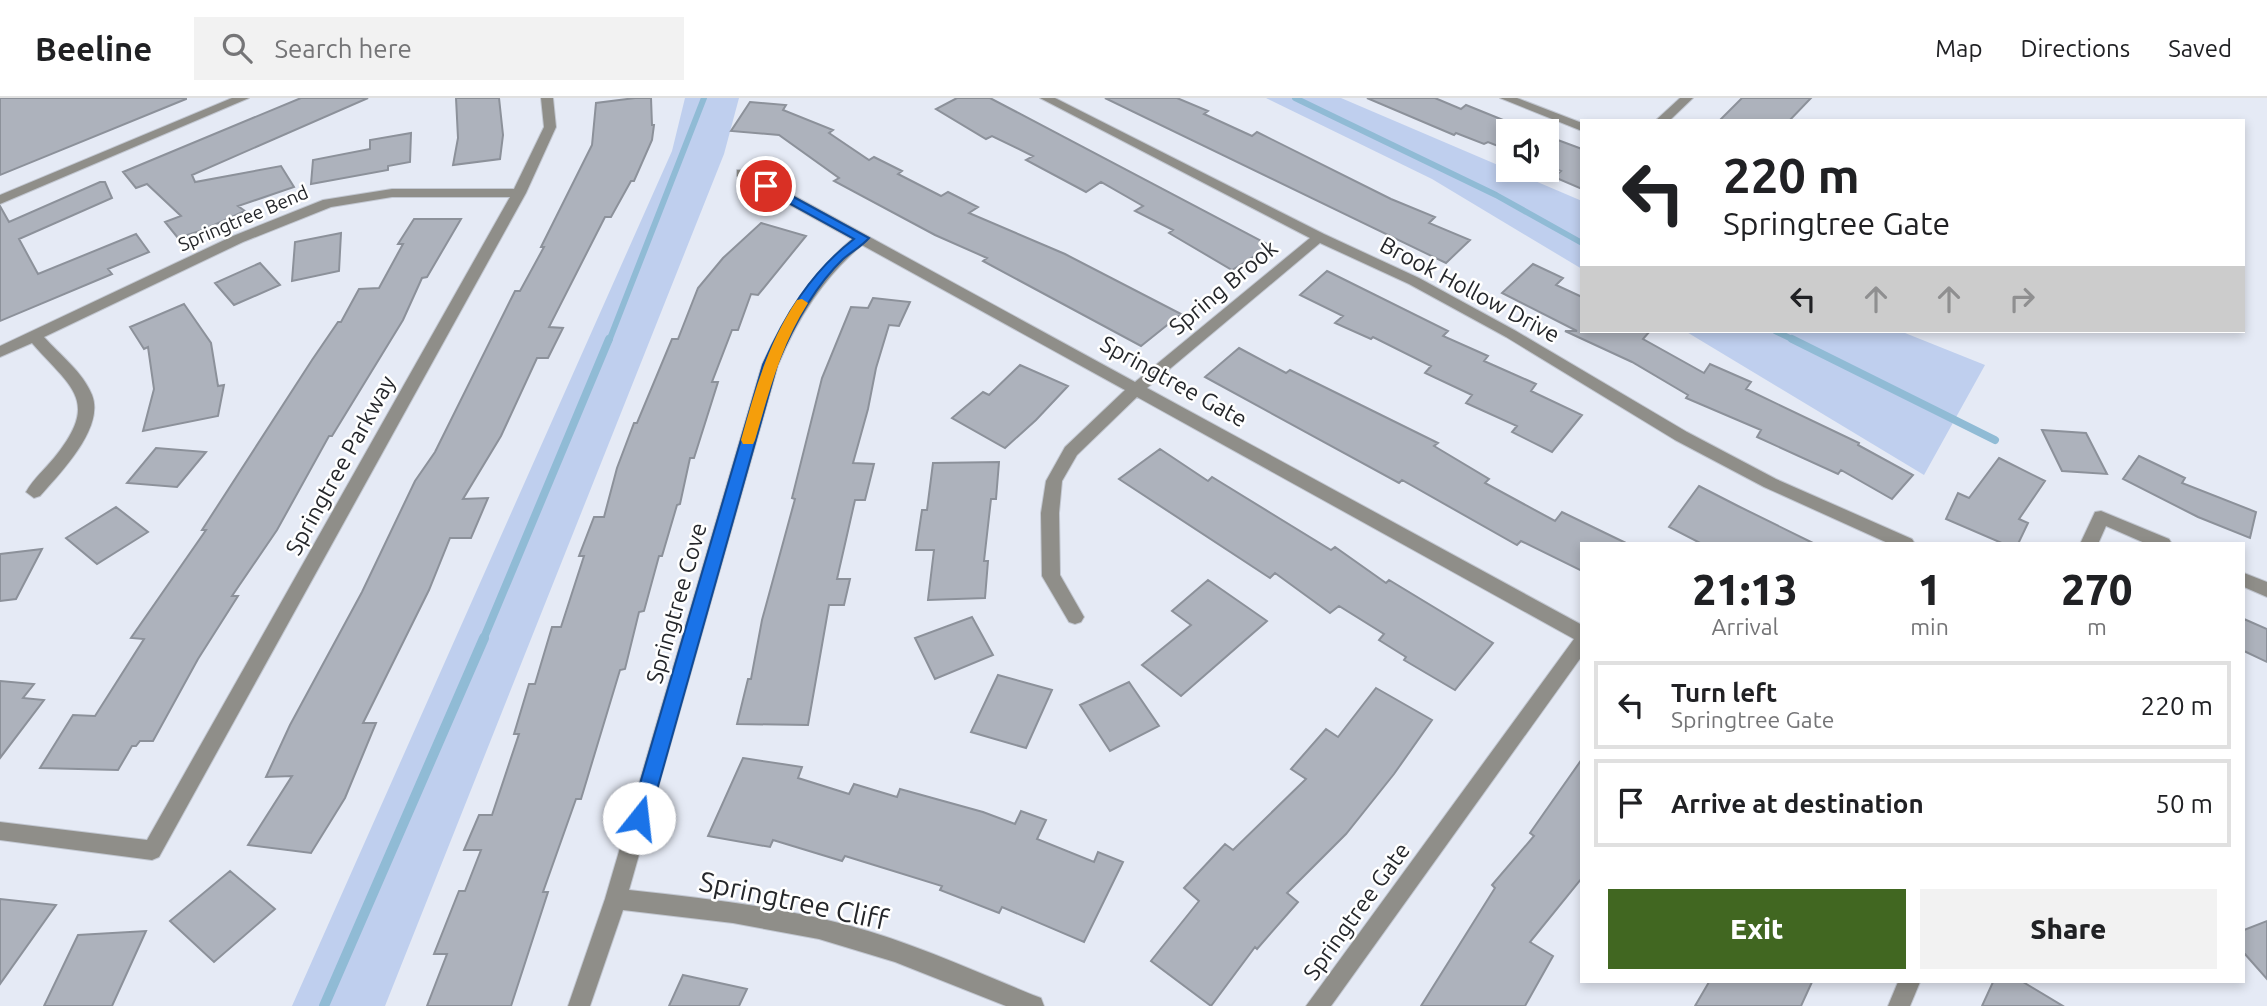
<!DOCTYPE html>
<style>
body{margin:0;font-family:Ubuntu,sans-serif;background:#f2f2f2;color:#202124;height:100vh;display:flex;flex-direction:column;font-size:26px;white-space:nowrap}
*{box-sizing:border-box;margin:0}
p{font-size:23px;color:#757577}
.icon{flex:none;width:38px;height:38px;fill:none;stroke:currentColor;stroke-width:2;stroke-linecap:round;stroke-linejoin:round}
.map{position:relative;flex:1;overflow:hidden}
.details{position:absolute;left:1580px;top:444px;width:665px;height:441px;display:flex;flex-direction:column;background:#fff;border-radius:0px;box-shadow:0 4px 10px #0003}
.details>*{flex:none}
.guide{position:absolute;left:1580px;top:21px;width:665px;height:214px;border-radius:0px;box-shadow:0 4px 10px #0003;background:#fff;color:#202124;overflow:hidden}
.buttons{position:absolute;left:1496px;top:21px;display:grid;gap:14px}
.buttons a{display:grid;place-items:center;width:63px;height:63px;border-radius:0px;background:#fff;box-shadow:0 4px 10px #0003;font-size:35px}
.pin{position:absolute;display:grid;place-items:center;width:60px;height:60px;color:#fff;margin:-30px;border:4px solid #fff;border-radius:50%;box-shadow:0 2px 7px #0007}
.me{position:absolute;width:77px;margin:-38px;rotate:16deg;stroke-linejoin:round;filter:drop-shadow(0 0 5px #0008)}
.turn{display:flex;align-items:center;gap:24px;height:147px;padding:0 28px;font-size:32px}
.turn .icon{width:91px;height:91px;stroke-width:2.5}
.turn b{display:block;font-size:49px;line-height:60px}
.lanes{display:flex;align-items:center;height:66px;padding:0 28px;background:#0003;justify-content:center;gap:35px;direction:ltr}
.lanes .off{opacity:.35}
.eta{display:flex;justify-content:space-evenly;align-items:center;height:119px;text-align:center}
.eta b{font-size:42px;font-weight:800;line-height:49px}
.action{display:flex;gap:14px;margin-top:auto;padding:14px 28px}
.action a{flex:1;height:80px;border-radius:0px;background:#416721;color:#fff;font-size:28px;font-weight:800;line-height:80px;text-align:center}
.action a+a{background:#f2f2f2;color:#202124}
ul{padding:0;list-style:none}
li{display:flex;align-items:center;gap:21px;height:88px;margin:0 14px 10px;padding:0 14px;border:4px solid #e0e0e0;border-radius:0px}
li div{flex:1}
li b{display:block;font-size:26px}
li em{font-style:normal}
header{display:flex;align-items:center;gap:42px;box-sizing:border-box;height:98px;padding:0 35px;background:#fff;border-bottom:2px solid #e0e0e0}
header strong{font-size:33px}
nav{display:flex;gap:38px;margin-inline-start:auto;font-size:24px}
.search{width:490px;height:63px;background:#f2f2f2;display:flex;align-items:center;gap:18px;box-sizing:border-box;padding:0 24px;border-radius:0px;color:#757577;font-size:26px}
.map>svg:first-child{display:block}
.green{fill:#bfcfee}
.lines{fill:none;stroke-linecap:round;stroke-linejoin:round}
.stream-far2{stroke:#90bbd5;stroke-width:6}
.stream-far1{stroke:#90bbd5;stroke-width:8}
.stream{stroke:#90bbd5;stroke-width:10}
.building{fill:#adb2bc;stroke:#8c919a;stroke-width:2}
.minor-casing{stroke:#c2c7d1;stroke-width:2}
.minor{fill:#8f8e89;fill-rule:evenodd}
.route{fill:#1a73e8;stroke:#114b97;stroke-width:2}
.slow{fill:#f59e0b}
.labels{text-anchor:middle;dominant-baseline:central;stroke-width:5;stroke-linejoin:round;paint-order:stroke}
.far-street-label{font-size:19px;fill:#25272b;stroke:#fff}
.street-label{font-size:23px;fill:#25272b;stroke:#fff}
.near-street-label{font-size:28px;fill:#25272b;stroke:#fff}
</style>
<header>
<strong>Beeline</strong>
<div class="search"><svg class="icon" aria-label="search" viewBox="0 0 24 24"><circle cx="10" cy="10" r="6"/><path d="M15 15l6 6"/></svg>Search here</div>
<nav><a>Map</a><a>Directions</a><a>Saved</a></nav>
</header>
<div class="map">
<svg width="2267" height="908" viewBox="0 0 2267 908">
<rect width="100%" height="100%" fill="#e5eaf5"/>
<path class="green" d="M685,0H739L724,56L385,908H292L672,53Z
M1266,0H1341L1582,103V171L1432,81Z
M1685,233H1900L1985,267L1924,377Z"/>
<g class="lines">
<path class="stream-far2" d="M1295,0L1496,97L1582,145
M1775,233L1796,243
M609,243L704,0"/>
<path class="stream-far1" d="M1792,241L1995,342
M483,542L609,241"/>
<path class="stream" d="M324,908L484,540"/>
</g>
<path class="building" d="M0,0H186V1L0,77Z
M301,0H368L192,77L195,84L281,68L294,89L238,108L245,113L203,132L178,140L165,124L181,118L147,86L136,90L123,74Z
M456,0H499L503,37L500,61L453,67L458,40Z
M635,0H651L652,27H654L652,42L634,83H631L611,119H605L549,229L563,230L548,260H537L501,338L463,401L488,400L471,440H450L429,492L363,625H376L345,700L311,755L248,747L292,678L266,679L290,627L362,494L415,383L435,354L515,193H520L544,149H541L592,47L596,5Z
M957,0H990L1271,148L1232,172L1169,135L1173,132L1135,113L1143,108L1101,84L1086,94L1026,62L1033,58L992,38L986,41L936,11Z
M1105,0H1177L1208,13L1204,16L1252,38L1257,34L1391,101L1435,119L1429,125L1470,142L1446,165Z
M1367,0H1435L1461,11L1466,7L1508,24V52L1488,44L1484,46L1456,35L1454,37Z
M1742,0H1811L1789,23H1719Z
M750,4L786,7L783,12L833,32L829,35L869,62L874,59L902,73L898,76L941,98L948,94L978,109L969,115L1065,156L1181,216L1141,248L983,163L987,160L935,137L834,83L839,80L779,37L731,33Z
M411,35L410,64L388,68V72L311,86L313,62L370,51V42Z
M1547,38L1582,51V91L1554,79L1561,73L1547,67Z
M100,84H105L112,100L19,141L38,176L136,136L149,154L108,171L112,176L0,223V108L9,124Z
M414,121H461L427,179L422,180L403,222L332,338H329L277,432L232,498H238L198,561L153,643H140L136,648H132L118,672L40,670L73,617L95,618L144,541L131,540L206,432H202L312,262L338,224H341L359,191L379,190L403,146H398Z
M761,125L806,138L758,197L751,196L738,232H732L712,284H718L694,360H690L680,406L677,407L662,458H659L644,513L639,514L625,571L620,572L581,701H576L543,794H548L511,908H427L447,856H434L459,793H465L481,752H464L479,717H492L519,636H514L529,586H535L552,529H561L584,458H579L594,419H604L617,370L634,325H637L672,241H678L698,190L723,160Z
M341,135L339,173L292,183L295,144Z
M260,165L280,187L234,207L215,185Z
M1533,166L1563,180L1556,187L1582,199V233H1650L1643,241L1704,275L1710,266L1751,284L1746,291L1859,345L1858,347L1913,377L1892,401L1841,372L1838,376L1757,339L1761,332L1686,300L1688,297L1632,264L1565,233H1577L1502,195Z
M1327,173L1448,233L1443,238L1488,258L1484,263L1536,286L1531,293L1582,317L1552,354L1512,334L1517,328L1466,305L1472,297L1425,275L1431,268L1373,239L1371,241L1335,225L1343,218L1300,197Z
M873,200L910,204L899,228L889,227L876,270L868,311L853,365L874,366L865,402H855L837,481H850L844,507H829L808,627L737,626L748,581H751L762,522L795,401L792,400L822,280L851,209L868,210Z
M184,206L211,245L218,288L224,287L218,318L143,333L154,291L148,249L144,251L130,229Z
M1239,250L1286,275L1290,272L1438,345L1434,348L1489,381L1485,385L1555,423L1562,414L1628,446H1582V473L1521,443L1517,447L1402,382L1399,385L1205,279Z
M1020,267L1068,288L1036,322L1005,350L952,320L983,294L989,297Z
M2042,332L2086,335L2107,376L2062,373Z
M156,350L206,354L177,389L127,385Z
M1160,351L1208,383L1212,379L1331,452L1335,449L1386,485L1389,482L1493,545L1455,592L1404,562L1406,559L1379,542L1384,536L1339,508L1330,515L1275,475L1270,480L1119,381Z
M2139,358L2185,380L2182,385L2256,414L2250,440L2198,419L2123,381Z
M1999,360L2045,383L2019,421L2028,425L2018,446H2004L1946,421L1958,395L1969,400Z
M999,364L996,401H991L984,463H988L985,500L928,502L934,452H916L922,412H927L933,365Z
M1699,388L1738,408L1815,446H1702L1669,429Z
M116,409L148,434L97,466L66,440Z
M42,451L16,501L0,503V456Z
M1208,482L1267,523L1181,598L1142,567L1191,527L1172,513Z
M972,519L993,557L935,581L915,540Z
M2244,521L2267,531V564L2244,553Z
M998,577L1052,592L1026,650L971,634Z
M0,583L34,586L23,600L44,602L0,660Z
M1129,584L1159,628L1110,653L1080,607Z
M1376,590L1432,622L1394,676L1346,736L1287,795L1298,804L1257,851L1255,849L1211,908L1151,863L1199,803L1184,790L1225,746L1233,752L1306,681L1291,671L1326,631L1338,639Z
M743,660L802,669L798,680L849,696L854,686L897,699L900,691L983,714L1015,726L1021,713L1046,722L1037,741L1094,764L1098,754L1123,764L1084,844L1002,809L999,815L940,792L942,788L845,758L842,763L773,742L770,749L708,738Z
M1582,661V780L1530,844L1553,858L1525,908H1421L1495,790L1492,787L1534,738L1530,735Z
M230,773L275,811L214,864L170,823Z
M0,801L56,807L0,886Z
M2267,823V881L2244,855V832Z
M146,833L112,908H44L78,837Z
M683,877L747,891L739,908H669Z
M1709,884H1812L1801,908H1695Z
M1993,884H2023L2063,908H1982Z"/>
<g class="lines">
<defs>
<path id="minor" d="M232,0H249L0,106V97Z
M541,0H553L556,29L526,95L159,759L152,762L0,742V724L147,742L510,99H392L331,109L243,144L44,239C60,257 83,274 92,297C105,330 60,375 40,398L34,400L26,394C33,381 45,371 54,360C101,302 71,290 32,245L0,259V248L233,138L323,102L392,91H514L544,29Z
M1040,0H1055L1324,136L1419,180L1516,233L1687,334L1776,381L1912,441L1915,446H1890L1764,389L1675,342L1506,239L1409,186L1320,145L1147,290L1582,527V558L1331,908H1306L1574,541L1137,299L1077,357L1062,383L1059,415L1060,477L1084,519L1081,524L1075,526L1069,524L1042,478L1041,415L1046,383L1065,349L1125,292L862,147C823,180 798,220 778,267L629,792C702,800 776,808 847,827C911,844 972,872 1033,897L1041,900L1044,908H1006L895,864L819,841L733,825L623,812L590,908H568L605,801L762,267C784,218 811,176 852,141L737,78V72H747L1135,284L1310,140Z
M1500,0H1517L1582,25V33Z
M1680,0H1693L1669,23H1655Z
M2101,413L2169,441L2172,446H2147L2106,428L2098,446H2080L2095,414Z
M2244,475L2267,484V499L2244,489Z
M1898,884H1920L1910,908H1888Z"/>
</defs>
<use href="#minor" class="minor-casing"/>
<use href="#minor" class="minor"/>
</g>
<path class="route" d="M766,84L869,140C861,149 851,154 843,161C813,190 793,228 777,267L649,720L646,726L639,729L633,726L630,720L763,267C784,218 811,174 854,141L762,90L760,88Z"/>
<path class="slow" d="M802,201L808,205C781,247 769,294 755,342L753,346H743L741,342C755,292 768,245 797,202Z"/>
<g class="labels">
<g class="far-street-label">
<text transform="translate(243 120) rotate(-23)">Springtree Bend</text>
</g>
<g class="street-label">
<text transform="translate(1223 189) rotate(-40)">Spring Brook</text>
<text transform="translate(1470 191) rotate(28)">Brook Hollow Drive</text>
<text transform="translate(1174 283) rotate(29)">Springtree Gate</text>
<text transform="translate(340 367) rotate(-61)">Springtree Parkway</text>
<text transform="translate(676 505) rotate(-74)">Springtree Cove</text>
<text transform="translate(1356 813) rotate(-54)">Springtree Gate</text>
</g>
<g class="near-street-label">
<text transform="translate(794 802) rotate(12)">Springtree Cliff</text>
</g>
</g>
</svg>
<div class="buttons">
<a><svg class="icon" aria-label="sound" viewBox="0 0 24 24"><path d="M4 9h4l5-4v14l-5-4H4zM17 9q2 3 0 6"/></svg></a>
</div>
<div class="pin" style="left:766px;top:88px;background:#d93025"><svg class="icon" aria-label="arrive" viewBox="0 0 24 24"><path d="M6 21V4h12l-3 4 3 4H6"/></svg></div>
<svg class="me" style="left:639px;top:720px" viewBox="-20 -20 40 40"><circle r="19" fill="#fff"/><path d="M0-13L10 11 0 6-10 11z" fill="#1a73e8"/></svg>
<div class="guide">
<div class="turn"><svg class="icon" aria-label="left" viewBox="0 0 24 24"><path d="M17 20v-9H6M10 6l-5 5 5 5"/></svg><div><b>220 m</b>Springtree Gate</div></div>
<div class="lanes"><svg class="icon" aria-label="left" viewBox="0 0 24 24"><path d="M17 20v-9H6M10 6l-5 5 5 5"/></svg><svg class="icon off" aria-label="ahead" viewBox="0 0 24 24"><path d="M12 20V5M6 11l6-6 6 6"/></svg><svg class="icon off" aria-label="ahead" viewBox="0 0 24 24"><path d="M12 20V5M6 11l6-6 6 6"/></svg><svg class="icon off" aria-label="right" viewBox="0 0 24 24"><path d="M7 20v-9h11M14 6l5 5-5 5"/></svg></div>
</div>
<section class="details">
<div class="eta">
<div><b>21:13</b><p>Arrival</p></div>
<div><b>1</b><p>min</p></div>
<div><b>270</b><p>m</p></div>
</div>
<ul>
<li><svg class="icon" aria-label="left" viewBox="0 0 24 24"><path d="M17 20v-9H6M10 6l-5 5 5 5"/></svg><div><b>Turn left</b><p>Springtree Gate</p></div><em>220 m</em></li>
<li><svg class="icon" aria-label="arrive" viewBox="0 0 24 24"><path d="M6 21V4h12l-3 4 3 4H6"/></svg><div><b>Arrive at destination</b></div><em>50 m</em></li>
</ul>
<div class="action"><a>Exit</a><a>Share</a></div>
</section>
</div>
